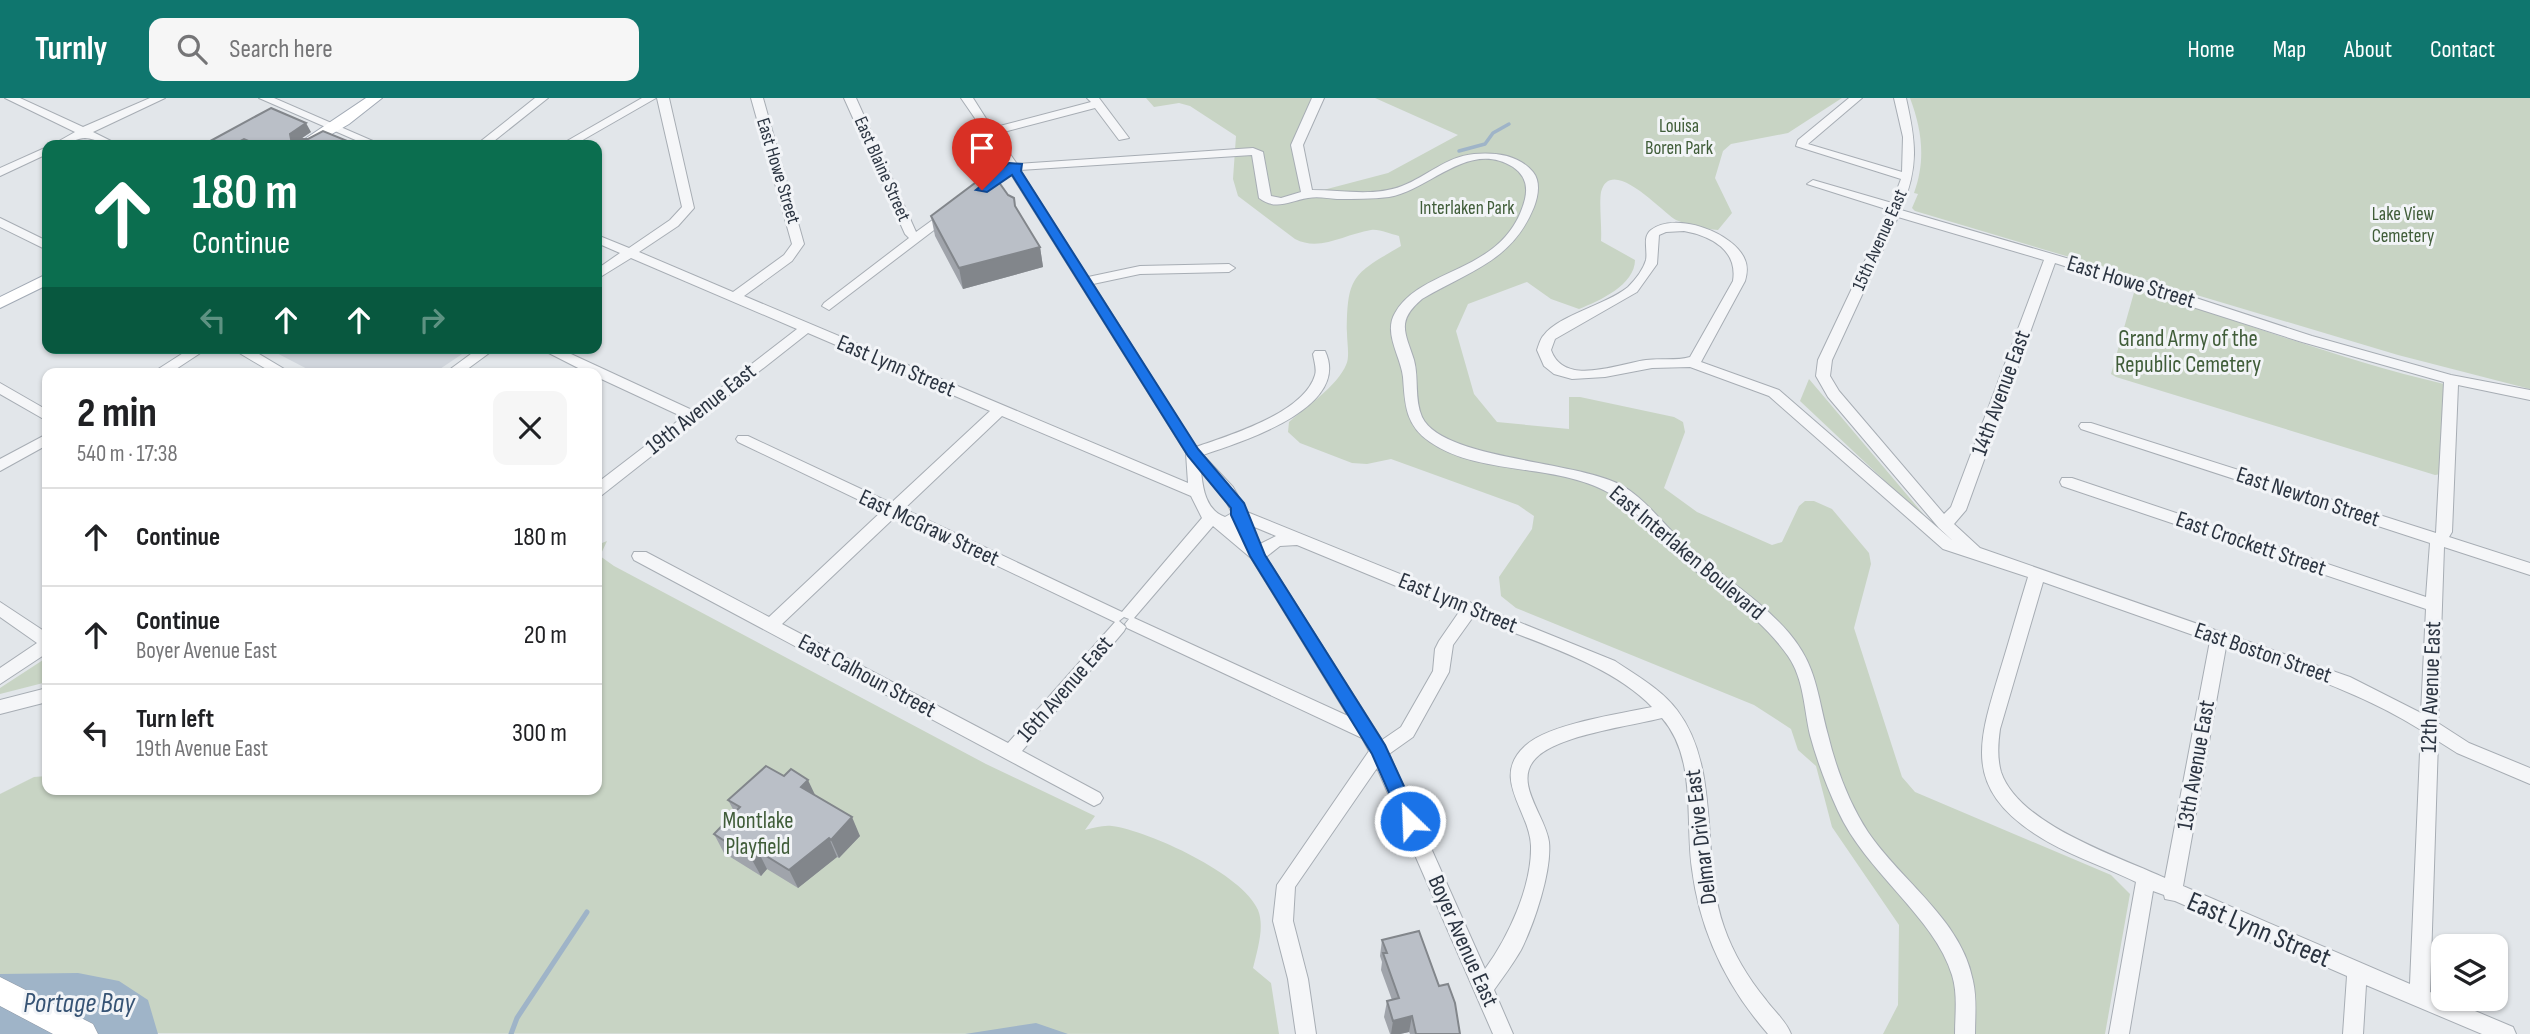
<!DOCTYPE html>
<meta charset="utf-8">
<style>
body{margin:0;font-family:"Sofia Sans Condensed",sans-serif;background:#f6f6f6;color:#202124;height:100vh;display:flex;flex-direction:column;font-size:26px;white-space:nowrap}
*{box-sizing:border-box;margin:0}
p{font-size:23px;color:#757577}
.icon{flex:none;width:38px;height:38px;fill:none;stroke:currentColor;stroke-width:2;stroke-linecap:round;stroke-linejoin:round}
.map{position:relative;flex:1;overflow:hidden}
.sheet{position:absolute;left:42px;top:270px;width:560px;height:427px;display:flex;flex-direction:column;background:#fff;border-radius:14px;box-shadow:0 2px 5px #0004}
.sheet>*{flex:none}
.guide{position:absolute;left:42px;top:42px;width:560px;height:214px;border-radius:14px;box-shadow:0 2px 5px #0004;background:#0b6e4f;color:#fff;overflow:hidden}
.buttons{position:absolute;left:2431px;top:836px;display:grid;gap:14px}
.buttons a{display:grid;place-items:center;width:77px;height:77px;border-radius:14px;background:#fff;box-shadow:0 2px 5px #0004;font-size:35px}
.pin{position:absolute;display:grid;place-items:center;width:60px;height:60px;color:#fff;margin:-72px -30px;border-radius:50% 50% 50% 0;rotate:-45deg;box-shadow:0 0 7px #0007}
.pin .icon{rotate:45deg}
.me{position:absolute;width:77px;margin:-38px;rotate:336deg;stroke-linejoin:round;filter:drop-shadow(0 0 5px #0008)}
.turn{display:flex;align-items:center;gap:24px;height:147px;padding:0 35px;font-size:32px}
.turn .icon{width:91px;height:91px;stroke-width:2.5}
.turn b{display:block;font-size:49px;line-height:60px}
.lanes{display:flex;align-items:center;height:66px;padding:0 35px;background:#0003;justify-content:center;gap:35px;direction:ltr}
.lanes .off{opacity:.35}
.round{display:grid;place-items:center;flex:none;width:74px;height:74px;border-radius:14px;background:#f6f6f6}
.summary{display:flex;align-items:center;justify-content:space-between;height:119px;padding:0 35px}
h1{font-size:42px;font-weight:700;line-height:52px}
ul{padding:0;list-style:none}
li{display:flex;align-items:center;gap:21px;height:98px;padding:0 35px;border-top:2px solid #e0e0e0}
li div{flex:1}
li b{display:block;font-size:26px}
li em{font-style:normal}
header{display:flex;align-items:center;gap:42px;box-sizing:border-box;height:98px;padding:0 35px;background:#0f766e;color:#fff}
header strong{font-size:33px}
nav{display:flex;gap:38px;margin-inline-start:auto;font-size:24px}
.search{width:490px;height:63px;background:#f6f6f6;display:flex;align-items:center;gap:18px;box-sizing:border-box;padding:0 24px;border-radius:14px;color:#757577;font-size:26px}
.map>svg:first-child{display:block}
.built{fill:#d0d5dc}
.green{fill:#c8d4c4}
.water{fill:#9fb4c8}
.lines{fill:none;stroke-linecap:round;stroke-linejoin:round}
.stream-far1{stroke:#9fb4c8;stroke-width:3.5}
.stream{stroke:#9fb4c8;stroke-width:5}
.minor-casing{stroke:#a7adb4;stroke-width:2}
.major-casing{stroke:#a2aab5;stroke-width:2}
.highway-casing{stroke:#8a93a0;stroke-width:1}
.minor{fill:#f5f6f8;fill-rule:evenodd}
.major{fill:#fff;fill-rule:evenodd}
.highway{fill:#fff;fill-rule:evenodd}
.wall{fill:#a0a4ab}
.shaded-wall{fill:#82868b}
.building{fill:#babfc7;stroke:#82868b;stroke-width:2}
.route{fill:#1a73e8;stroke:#114b97;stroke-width:2}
.labels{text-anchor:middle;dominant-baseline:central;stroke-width:6;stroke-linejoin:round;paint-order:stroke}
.far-park-label{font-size:19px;fill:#405d39;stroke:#f2f4f7}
.far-street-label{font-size:19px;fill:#2b3441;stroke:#f2f4f7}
.street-label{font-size:23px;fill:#2b3441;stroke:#f2f4f7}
.park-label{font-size:23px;fill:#405d39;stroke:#f2f4f7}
.near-street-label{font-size:28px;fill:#2b3441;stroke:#f2f4f7}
.near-water-label{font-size:28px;font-style:italic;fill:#365374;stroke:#f2f4f7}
</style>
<header>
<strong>Turnly</strong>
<div class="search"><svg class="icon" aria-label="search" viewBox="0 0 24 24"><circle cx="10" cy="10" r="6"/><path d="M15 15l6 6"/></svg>Search here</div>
<nav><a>Home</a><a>Map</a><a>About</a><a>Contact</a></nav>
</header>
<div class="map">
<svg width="2530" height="936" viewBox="0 0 2530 936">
<rect width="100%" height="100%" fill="#e2e6ea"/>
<path class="built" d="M267,250H471L434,275H315Z"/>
<path class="green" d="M1146,0H1318L1300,36L1308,96L1388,75L1458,37L1375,0H1842L1788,35L1731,46L1723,53L1715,80L1732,115L1718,132C1704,131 1690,128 1676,122C1664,116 1611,56 1601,94C1599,106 1602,130 1601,143L1635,162C1635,187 1599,203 1579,211L1551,201L1527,184L1468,206L1456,233L1474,296L1497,324L1569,331V299H1580L1674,319L1683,324L1685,334L1664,390L1697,414L1772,447L1782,444L1799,408L1805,403H1814L1832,411L1869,455L1871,466L1854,530L1902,679L1915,694L2111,777L2130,796L2105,936H1883L1898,907L1899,827L1832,729L1816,668L1798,652L1791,631L1754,607L1516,510L1501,498L1499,479L1532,431L1534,418L1518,407L1391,361L1367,366L1352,365L1300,345L1288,334L1289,324C1305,310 1338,287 1346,267C1350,259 1347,245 1347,235C1347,178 1353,176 1401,148L1399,138C1390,136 1380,131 1371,132C1345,136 1320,154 1295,141L1238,98L1233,81L1236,38L1190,8L1179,5L1154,9Z
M1910,0H2530V291L2398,257L1915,113L1912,110L1918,96L1914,95C1926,62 1922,32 1910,0Z
M2135,191C2238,222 2338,261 2444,286L2441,376L2435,377L2116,279L2111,276Z
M1809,281L1936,431L1800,303Z
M607,443L600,458L614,468L986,666L1095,718L1085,732C1094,730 1102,727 1112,728C1149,733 1243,776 1258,812C1265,829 1257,853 1253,870L1271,885L1279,936L0,935V696L34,679L47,678V691H597V447Z
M43,562L47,565V584L0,596V590Z"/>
<path class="water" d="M78,875L119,883L148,902L158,936H0V876Z
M1036,925L1068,936H965Z"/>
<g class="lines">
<path class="stream-far1" d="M1459,53L1485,46L1493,35L1509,26"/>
<path class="stream" d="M511,936L517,920L587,814"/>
<defs>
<path id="minor" d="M5,0H20L83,29L150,0H165L93,34L119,47C104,47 97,41 85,40C78,40 65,47 52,47L75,34Z
M259,0H274L382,47H367Z
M535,0H548L489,47H476Z
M642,0H656L574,47H560Z
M657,0H669L694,110L678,128L639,154L733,194L784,157L792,146L751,0H763L804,146L792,163L744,198L1188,385L1186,355L1009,73L1010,71L961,0H973L992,30L1091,4L1087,0H1099L1129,40L1119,42L1095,10L996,36L1017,66L1253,50L1263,54L1271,98L1281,100L1301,94L1291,47L1312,0H1324L1303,47L1312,92C1341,92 1374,99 1402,88C1428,78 1445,59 1474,56C1495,54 1519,57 1533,74C1541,84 1538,98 1534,109C1512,164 1467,174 1422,201C1396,223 1405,234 1414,262C1419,280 1414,301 1422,319C1442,362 1577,362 1623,388C1648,403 1666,430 1688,449C1721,478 1760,501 1789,535C1817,568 1817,596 1828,637C1836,670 1849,705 1868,734C1901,783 1962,822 1973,883C1977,901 1975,919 1975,936H1955C1955,917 1958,896 1952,877C1935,820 1865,773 1838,713C1827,689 1817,663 1810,637C1804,611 1804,581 1788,558C1758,515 1712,489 1673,454C1653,436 1637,412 1614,398C1561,364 1480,379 1430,344C1405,327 1405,306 1403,279C1401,259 1383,235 1395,215C1421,168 1506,176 1525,101C1528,88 1525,77 1513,69C1469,41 1430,92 1389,99C1372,101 1354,101 1337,101C1327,100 1317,98 1308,100C1289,103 1276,113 1259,100L1252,57L1020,72L1088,179L1140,168L1229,166L1235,170L1229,174L1140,176L1093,186L1196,349C1230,337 1304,315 1315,277C1317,271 1314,263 1313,256L1315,253H1325C1352,310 1241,344 1203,357L1233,389L1247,414L1615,563C1637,578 1661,591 1677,612C1722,671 1700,761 1724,829C1733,855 1748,880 1766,902C1774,913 1786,923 1791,936H1768C1727,889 1700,834 1692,771C1685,723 1697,660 1662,620C1631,628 1558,637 1536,660C1512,684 1546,718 1549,744C1552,773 1534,826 1521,852C1513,866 1503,879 1494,892L1513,936H1493L1377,670L1295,789L1293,823L1308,881L1316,936H1296L1288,881L1273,823L1277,787L1369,653L1362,640L1127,530L1125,526L1129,521L1124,519L1119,523L1126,529L1124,533L1022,653L1100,695L1103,700L1100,705L1094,708L634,462L632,458L634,454H646L769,519L882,413L738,344L736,341L738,338H748L891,405L990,313L808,235L602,397L597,398V385L683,319L597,279V275H588L539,250H558L692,312L797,231L631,160L597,181V171L620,155L597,145V137L629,150L670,122L682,109ZM1002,318L1191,398L1202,420L1122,514L904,411ZM1201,373L1223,397L1232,415L1225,419C1206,412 1203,392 1201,373ZM895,419L1115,524L1008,645L782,526ZM1213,428L1251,460L1348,618L1134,520ZM1252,428L1276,438L1260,446ZM1297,447L1459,514L1439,543L1435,551L1433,573L1401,629L1382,642L1266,459L1280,448ZM1473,519C1529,542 1610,565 1652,609C1619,616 1548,626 1525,648C1490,680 1530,713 1531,748C1532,788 1508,840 1485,871L1389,656L1413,639L1449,574L1453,547Z
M844,0H856L916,134L945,113H953L955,116L829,212L822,208L824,205L909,140L905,136Z
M1849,0H1862L1808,46L1902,74L1903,39L1894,0H1906C1916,45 1919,68 1901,112L2135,180L2312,238L2451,277L2530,292V302L2458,287L2452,434L2449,439L2530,465V477L2444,449L2438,625L2469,645L2530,670V686L2457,655L2438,643L2430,894L2513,929L2516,936H2482L2366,887L2363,936H2343L2347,878L2175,803L2165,801L2164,797L2153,793L2129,936H2109L2136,784C2103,768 2065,756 2035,736C1964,689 1978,645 1999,576C2009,544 2018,511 2028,479L1943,451L1769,298L1690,269L1652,270L1605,279L1572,281L1554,276L1544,268L1537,252C1539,247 1540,241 1544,237C1559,217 1606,207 1628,189C1635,182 1643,172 1646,162C1648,152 1642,139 1651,132C1675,113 1735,135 1745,162C1748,169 1747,176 1745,183L1701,264L1779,292L1953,443L1939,430L1828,299L1816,278L1818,262L1889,112L1807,86L1813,82L1892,105L1901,81L1796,48L1798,42ZM1898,119L2044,162L1951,409L1944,416L1839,293L1830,278L1832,262ZM1684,133C1711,138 1738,152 1733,183L1690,259C1676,263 1660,260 1646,262C1617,266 1564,289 1551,252L1555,241L1637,194L1657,166L1659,137L1666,134ZM2055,165L2302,244L2444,284L2436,435L2091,325H2081L2079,328L2081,331L2430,445L2426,499L2072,380H2062L2060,384L2062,388L2426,511L2421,615L2350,579L1980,450L1954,426L1966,412ZM2043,484L2210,543L2165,780C2118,758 2019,727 2001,674C1997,660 1998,645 2000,631ZM2226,549C2293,573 2361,594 2421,632L2410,886L2183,788Z
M47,49V56L0,78V70Z
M0,120L47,143V152L0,129Z
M191,250H208L170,275H152Z
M231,250H249L291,275H273Z
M479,250H496L462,275H445Z
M0,285L47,312V323L0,296Z
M47,336V347L0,373V361Z
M0,504L47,535V555L0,586V570L37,545L0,519Z
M47,590V604L0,616V602Z"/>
<path id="major" d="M366,0H382L349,26L313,47H296Z
M47,176V187L0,210V199Z"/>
<path id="highway" d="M0,879L93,926L98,936H53L0,908Z"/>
</defs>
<use href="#minor" class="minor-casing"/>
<use href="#major" class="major-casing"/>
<use href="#highway" class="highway-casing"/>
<use href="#minor" class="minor"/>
<use href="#major" class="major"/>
<use href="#highway" class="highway"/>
</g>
<path class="wall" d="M311,34L300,41L345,42L348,47H203Z
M1015,109L1040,149L1043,169L963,191L935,138L931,118Z
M784,678L815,697L860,738L839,760L837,759L798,790L767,771L761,778L724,755L714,736L735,715L728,702Z
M1382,842L1439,888L1460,936H1410L1409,934L1400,936H1390L1384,919L1387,903L1392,902L1381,872L1382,864L1380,858Z"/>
<path class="shaded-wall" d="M306,25L311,34L295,45L291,41L290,36Z
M244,41L248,47H233Z
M345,42L348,47H335Z
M1040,149L1043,169L963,191L959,170Z
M808,682L817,701L801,689Z
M852,719L860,738L839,760L831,742Z
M829,740L837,759L798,790L789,772Z
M758,753L767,771L761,778L751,760Z
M1412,918L1409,934L1400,936H1391L1393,923Z"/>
<path class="building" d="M271,10L306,25L290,36L291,41H308L323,33L345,42L335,47H258L244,41L233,47H203Z
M991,73L1008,97L1014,100L1015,108L1040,149L959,170L931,118Z
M766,668L784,678L791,671L808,682L801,689L852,719L831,742L829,740L789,772L758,753L751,760L714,736L740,709L728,702Z
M1419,833L1439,888L1448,886L1455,905L1460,936H1416L1412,918L1393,923L1387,903L1399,900L1383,855H1387L1382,842Z"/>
<path class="route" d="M1009,65L1022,66L1021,73L1198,351L1244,405L1265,457L1385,647L1420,723L1417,729L1410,731L1404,729L1372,656L1250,458L1231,417V410L1188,358L1012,77L987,94L976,92Z"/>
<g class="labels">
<g class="far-park-label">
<text x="1679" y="28">Louisa<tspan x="1679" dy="22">Boren Park</tspan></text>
<text x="1467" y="110">Interlaken Park</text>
<text x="2403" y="116">Lake View<tspan x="2403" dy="22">Cemetery</tspan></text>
</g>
<g class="far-street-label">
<text transform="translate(882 71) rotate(66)">East Blaine Street</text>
<text transform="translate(778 73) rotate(73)">East Howe Street</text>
<text transform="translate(1880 142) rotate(-66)">15th Avenue East</text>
</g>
<g class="street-label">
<text transform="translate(2131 184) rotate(17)">East Howe Street</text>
<text transform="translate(896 268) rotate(23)">East Lynn Street</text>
<text transform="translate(2001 295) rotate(-70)">14th Avenue East</text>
<text transform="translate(701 311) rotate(-38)">19th Avenue East</text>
<text transform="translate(2308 399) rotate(18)">East Newton Street</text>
<text transform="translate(929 430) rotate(25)">East McGraw Street</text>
<text transform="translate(2251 446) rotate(19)">East Crockett Street</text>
<text transform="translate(1687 455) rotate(40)">East Interlaken Boulevard</text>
<text transform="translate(1458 505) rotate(22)">East Lynn Street</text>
<text transform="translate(2263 555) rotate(19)">East Boston Street</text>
<text transform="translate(867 578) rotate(28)">East Calhoun Street</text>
<text transform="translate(2431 589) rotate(-88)">12th Avenue East</text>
<text transform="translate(1065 591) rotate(-49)">16th Avenue East</text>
<text transform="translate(2196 667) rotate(-80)">13th Avenue East</text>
<text transform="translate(1701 739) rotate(-97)">Delmar Drive East</text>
<text transform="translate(1463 843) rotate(66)">Boyer Avenue East</text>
</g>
<g class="park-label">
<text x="2188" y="241">Grand Army of the<tspan x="2188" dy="26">Republic Cemetery</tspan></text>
<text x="758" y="723">Montlake<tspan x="758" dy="26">Playfield</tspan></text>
</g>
<g class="near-street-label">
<text transform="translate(2259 832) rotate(23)">East Lynn Street</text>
</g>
<g class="near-water-label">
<text x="79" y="905">Portage Bay</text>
</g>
</g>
</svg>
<div class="buttons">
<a><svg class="icon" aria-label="layers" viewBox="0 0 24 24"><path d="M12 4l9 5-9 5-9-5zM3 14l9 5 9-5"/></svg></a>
</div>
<div class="pin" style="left:982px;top:92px;background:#d93025"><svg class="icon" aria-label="arrive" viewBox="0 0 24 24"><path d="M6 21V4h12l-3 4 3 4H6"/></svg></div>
<svg class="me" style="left:1410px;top:723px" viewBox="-20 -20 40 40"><circle r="17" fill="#1a73e8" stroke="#fff" stroke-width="3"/><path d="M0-11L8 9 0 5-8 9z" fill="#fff"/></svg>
<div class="guide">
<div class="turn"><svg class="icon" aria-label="ahead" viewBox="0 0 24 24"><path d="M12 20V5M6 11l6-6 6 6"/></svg><div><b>180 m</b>Continue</div></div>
<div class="lanes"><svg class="icon off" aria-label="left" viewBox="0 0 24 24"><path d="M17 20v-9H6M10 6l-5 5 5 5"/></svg><svg class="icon" aria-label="ahead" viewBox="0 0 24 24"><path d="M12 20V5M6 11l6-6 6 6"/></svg><svg class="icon" aria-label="ahead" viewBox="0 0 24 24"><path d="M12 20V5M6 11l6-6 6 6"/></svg><svg class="icon off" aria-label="right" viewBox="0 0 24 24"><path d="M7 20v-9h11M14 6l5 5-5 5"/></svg></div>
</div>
<section class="sheet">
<div class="summary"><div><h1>2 min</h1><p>540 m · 17:38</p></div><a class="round"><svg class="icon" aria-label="close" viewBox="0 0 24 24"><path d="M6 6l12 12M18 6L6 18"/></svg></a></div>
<ul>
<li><svg class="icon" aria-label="ahead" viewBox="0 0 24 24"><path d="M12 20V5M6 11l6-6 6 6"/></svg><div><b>Continue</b></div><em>180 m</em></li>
<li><svg class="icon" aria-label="ahead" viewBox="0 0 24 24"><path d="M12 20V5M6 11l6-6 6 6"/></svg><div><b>Continue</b><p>Boyer Avenue East</p></div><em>20 m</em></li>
<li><svg class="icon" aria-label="left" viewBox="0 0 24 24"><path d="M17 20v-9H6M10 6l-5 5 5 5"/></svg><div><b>Turn left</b><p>19th Avenue East</p></div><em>300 m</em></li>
</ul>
</section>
</div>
